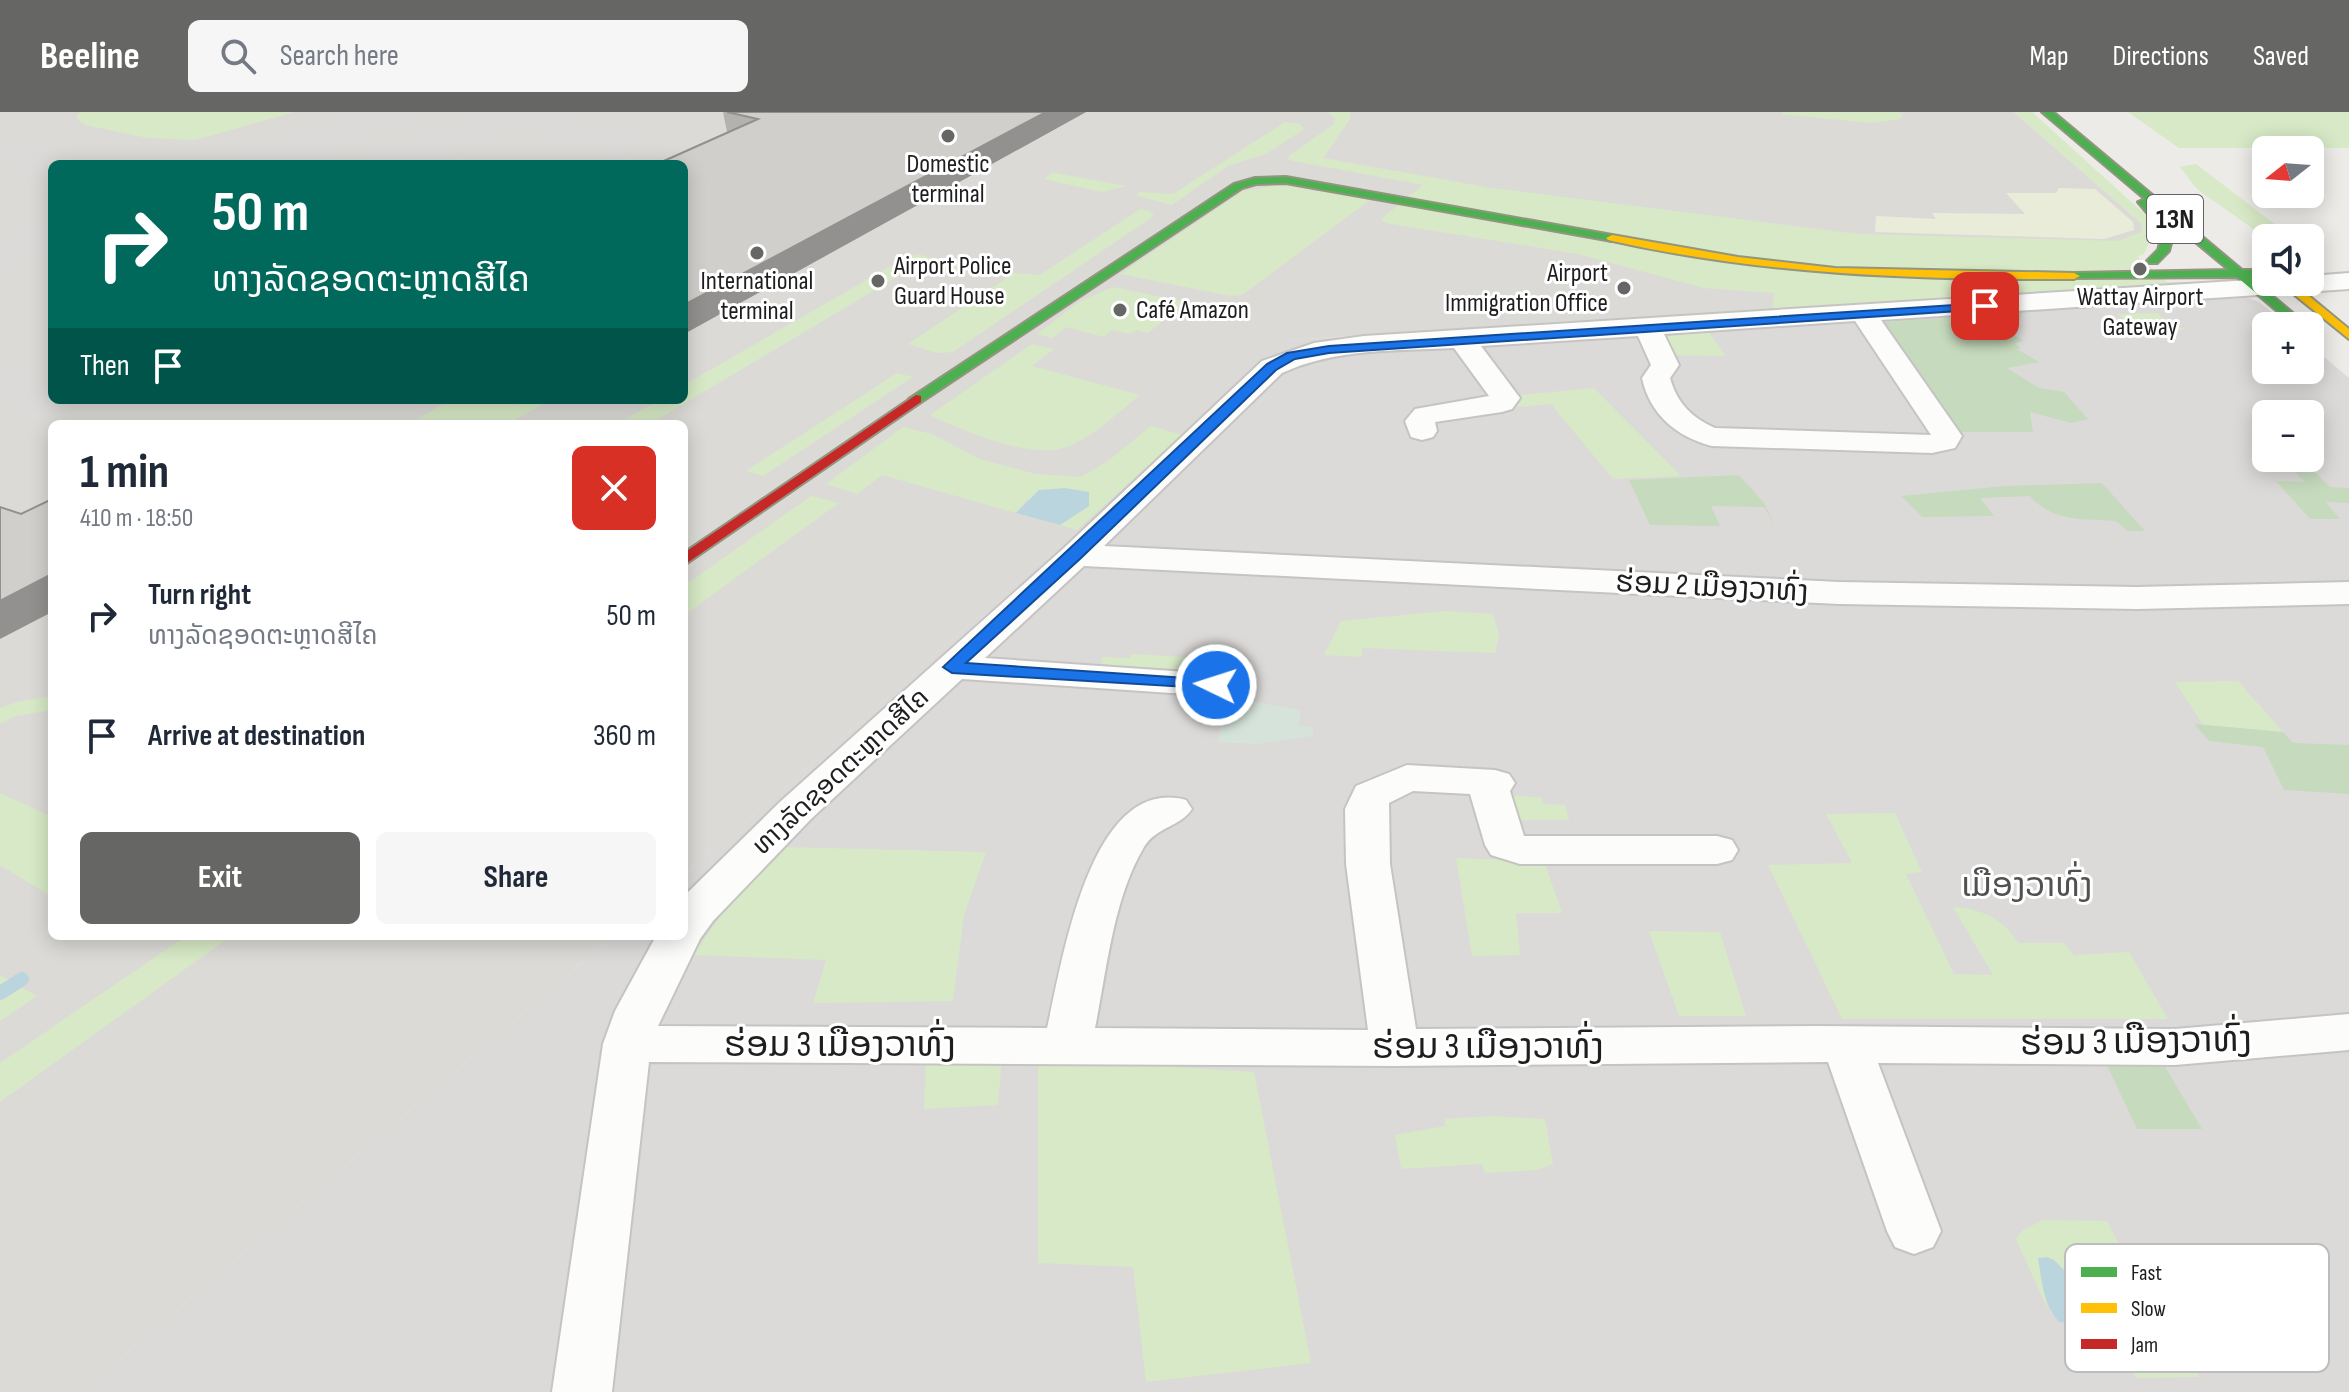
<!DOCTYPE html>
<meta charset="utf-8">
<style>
body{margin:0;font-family:"Sofia Sans Condensed","Noto Sans Lao",sans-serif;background:#f6f6f7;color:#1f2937;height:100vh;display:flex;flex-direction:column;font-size:30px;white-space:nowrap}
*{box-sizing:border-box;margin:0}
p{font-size:26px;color:#747a83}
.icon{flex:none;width:44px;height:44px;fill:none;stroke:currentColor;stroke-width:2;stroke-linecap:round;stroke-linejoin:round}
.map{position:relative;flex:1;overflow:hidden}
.side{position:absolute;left:48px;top:308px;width:640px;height:520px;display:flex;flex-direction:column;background:#fff;border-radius:12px;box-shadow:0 4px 20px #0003}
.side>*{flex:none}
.guide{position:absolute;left:48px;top:48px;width:640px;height:244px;border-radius:12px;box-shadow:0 4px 20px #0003;background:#00695c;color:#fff;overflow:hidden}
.needle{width:52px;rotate:253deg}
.tools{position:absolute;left:2252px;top:24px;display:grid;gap:16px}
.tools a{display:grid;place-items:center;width:72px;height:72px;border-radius:12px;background:#fff;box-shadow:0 4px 20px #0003;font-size:40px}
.pin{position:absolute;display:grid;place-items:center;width:68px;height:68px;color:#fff;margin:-34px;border-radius:16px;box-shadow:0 4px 12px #0006}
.me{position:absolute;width:88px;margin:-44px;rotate:274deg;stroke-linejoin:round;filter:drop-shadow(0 0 6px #0008)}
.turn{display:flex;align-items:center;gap:28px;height:168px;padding:0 32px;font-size:36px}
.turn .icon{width:104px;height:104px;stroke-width:2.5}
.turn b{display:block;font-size:56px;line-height:68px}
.then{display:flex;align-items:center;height:76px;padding:0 32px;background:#0003;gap:16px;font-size:30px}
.round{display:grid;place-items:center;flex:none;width:84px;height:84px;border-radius:12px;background:#f6f6f7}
.head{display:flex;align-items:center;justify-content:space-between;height:136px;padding:0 32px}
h1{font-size:48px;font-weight:700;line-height:60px}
.button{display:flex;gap:16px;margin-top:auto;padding:16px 32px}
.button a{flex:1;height:92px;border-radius:12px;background:#666664;color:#fff;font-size:32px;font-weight:700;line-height:92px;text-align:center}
.button a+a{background:#f6f6f7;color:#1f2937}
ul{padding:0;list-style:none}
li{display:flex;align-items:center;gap:24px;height:120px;padding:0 32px}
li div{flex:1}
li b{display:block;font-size:30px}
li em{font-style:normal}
header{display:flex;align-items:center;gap:48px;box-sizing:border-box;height:112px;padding:0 40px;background:#666664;color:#fff}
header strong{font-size:38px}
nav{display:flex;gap:44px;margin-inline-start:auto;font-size:28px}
.search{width:560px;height:72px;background:#f6f6f7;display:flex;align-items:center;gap:20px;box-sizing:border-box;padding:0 28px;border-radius:12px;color:#747a83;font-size:30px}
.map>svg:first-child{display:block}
.residential{fill:#dbdad8;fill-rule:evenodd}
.airport{fill:#dcdad6;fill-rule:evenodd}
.farmland{fill:#eaecda}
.grass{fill:#d7e9c6}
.forest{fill:#c6dabd}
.wetland{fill:#d5e3db}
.water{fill:#bbd5df}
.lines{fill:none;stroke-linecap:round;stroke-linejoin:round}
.stream{stroke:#bbd5df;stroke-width:14}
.taxiway{fill:#dbdad8;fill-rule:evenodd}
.street-casing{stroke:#c5c4c3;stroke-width:4}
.fast-casing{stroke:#92957f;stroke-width:4}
.slow-casing{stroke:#92957f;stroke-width:4}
.jam-casing{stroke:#92957f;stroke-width:4}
.street{fill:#fcfcfb;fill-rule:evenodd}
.fast{fill:#4caf50;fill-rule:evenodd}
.slow{fill:#ffc107;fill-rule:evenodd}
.jam{fill:#c62828;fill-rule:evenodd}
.wall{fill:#b3b2af}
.shaded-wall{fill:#92918f}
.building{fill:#d0cfcc;stroke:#92918f;stroke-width:2}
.route{fill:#1a73e8;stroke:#114b97;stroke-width:2}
.poi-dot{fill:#666664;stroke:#fff;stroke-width:3}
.labels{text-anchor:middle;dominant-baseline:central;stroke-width:6;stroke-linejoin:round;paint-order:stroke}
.far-poi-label{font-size:26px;fill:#1e1e1e;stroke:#fff}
.far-street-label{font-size:26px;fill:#1e1e1e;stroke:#fff}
.shield{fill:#fff;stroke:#626262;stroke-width:2}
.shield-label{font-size:28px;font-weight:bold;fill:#1e1e1e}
.street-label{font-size:30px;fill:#1e1e1e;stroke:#fff}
.quarter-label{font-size:34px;fill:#515151;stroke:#fff}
.near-street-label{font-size:36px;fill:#1e1e1e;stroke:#fff}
.key{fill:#fff;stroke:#bcbcbc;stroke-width:2}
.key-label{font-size:22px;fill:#1e1e1e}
</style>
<header>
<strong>Beeline</strong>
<div class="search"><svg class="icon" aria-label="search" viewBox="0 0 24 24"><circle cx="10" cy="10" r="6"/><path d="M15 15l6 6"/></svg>Search here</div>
<nav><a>Map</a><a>Directions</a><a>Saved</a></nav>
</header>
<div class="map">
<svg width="2349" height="1280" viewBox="0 0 2349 1280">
<rect width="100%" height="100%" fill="#ecebe7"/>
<path class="residential" d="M2216,174L2259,190L2288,214H2266V258H2310V233L2349,266V1280H81L613,824H684V763L842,626L1288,228ZM2266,302H2310V346H2266Z"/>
<path class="airport" d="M0,0H2014L2141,111L2142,120L2119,129L2167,170H2211L1288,228L842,626L684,763V312H52V824H613L81,1280H0ZM52,52H684V288H52Z"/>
<path class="farmland" d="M2059,76L2095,77L2133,110L2134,118L2104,127L1875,120L1876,104L1936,107L1932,101L2025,102L2006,81H2056Z"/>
<path class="grass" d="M82,0H295L195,28L148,26L85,13L78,8L77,3Z
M1328,0H1350V7L1323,46L1492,76L1858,122L2118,129L2142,120L2141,111L2014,0H2032L2149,106L2153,124L2143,143L2137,144L2167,170H2211L2216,174L1772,200L1774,181L1704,176L1578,142L1385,111L1381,107L1423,73L1288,48L1290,43L1334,12L1335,7Z
M1783,0H1899L1903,3L1900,7L1871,11L1781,2Z
M2128,0H2349V36H2179Z
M1285,10L1300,12L1304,17L1266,42L1228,54L1172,93L1137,84L1139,80L1173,82Z
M2196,52L2293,126H2266L2197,77L2180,55Z
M1052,61H1056L1126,74L1102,80L1044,67Z
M1281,73L1370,88L1242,183L1230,184L1120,162L1243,79Z
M1140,97L1150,99L1154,104L953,240L938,241L908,232L1014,161L1040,163Z
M917,142L964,154L952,160L917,153L650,312H617L659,288H684V273L903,147Z
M1113,175L1186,190L1148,221L1136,218L1130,222L1112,218L1104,225L1066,215L1052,226L1037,222L1079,190Z
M2157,201L2174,214L2187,218L2141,219L2117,202Z
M1707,218L1726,244L1655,243L1648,221Z
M1032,232L1054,237L1032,254L1140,283C1119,300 1098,320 1074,332C1037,352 965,319 930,303Z
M897,261L913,265L763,364L746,359Z
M1594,276L1681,364L1613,367L1551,292L1517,295L1511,284Z
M450,288H492L515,293L525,288H550L507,312H409Z
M1151,314L1182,323L1077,418L1060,413L1089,394V380L1027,388L1016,401L882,363L857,382L826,372L903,315L932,322L980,347L1036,362L1081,365L1108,349Z
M811,384L839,391L684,503V474Z
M1446,499L1493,502L1499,523L1495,541L1362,536V545L1324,543L1341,509Z
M1132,542L1203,546L1210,550H1226L1217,569L1101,560L1102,545L1130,546Z
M2238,569L2283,620L2203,613L2175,570Z
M52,584V598L15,604L0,612V596L17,590Z
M0,681L52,705V785L0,753Z
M1500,682L1542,686L1543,692L1565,693L1569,708H1507Z
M1895,701L1922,760L1906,762L1954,862L1993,863L1953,795C1984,797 2002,807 2019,831H2064L2074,843L2129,840L2168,907H1842L1768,753L1852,751L1826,702Z
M784,735L986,740L964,803L953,889L813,891L826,848L693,843L725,797Z
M1456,746L1544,749L1562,801H1516L1520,843L1472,844Z
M1649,819L1720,820L1746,904H1679Z
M186,824H231L0,990V951Z
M0,863L37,884L0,909Z
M1038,946L1254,960L1311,1251L1146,1270L1133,1155L1038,1151Z
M1002,947L998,993L924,997L926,948Z
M1492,1004L1545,1007L1553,1052L1537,1058L1485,1061L1482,1052L1401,1057L1395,1023L1445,1014V1007Z
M2043,1108L2107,1109L2126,1146L2139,1147L2199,1265L2136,1266L2111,1220L2095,1211L2115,1205L2080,1155L2065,1159L2040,1160L2048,1198L2016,1127L2023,1118Z"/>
<path class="forest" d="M2022,201L2015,223L2024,229L2014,231L2021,236L2017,237L2039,250L2007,256L2039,276L2064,280L2088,307L2071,311L2030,300L2033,320H1956L1940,288L1909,258L1873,211Z
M2292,356L2314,359L2330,375L2349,376V391L2326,390L2340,407H2310L2276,369L2305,370Z
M1739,363L1764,391L1775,414L1764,395L1711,394L1720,414L1650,413L1629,368Z
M2102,371L2145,419H2127L2116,409C2085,407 2052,410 2030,384L1980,386L1994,404L1922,405L1901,384L2005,374Z
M2194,612L2283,620L2293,631L2349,633V682L2284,678L2263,635L2209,629Z
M2157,941L2202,1017H2137L2106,951Z"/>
<path class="wetland" d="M1238,587L1300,598L1299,614L1313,615V624L1257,632L1218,630L1226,589Z"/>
<path class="water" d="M1065,376L1089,380V394L1060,413L1016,401L1039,378Z
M2047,1145L2054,1148L2065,1159L2080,1155L2096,1156L2121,1192L2115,1205L2095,1211L2059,1210C2043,1192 2042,1170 2038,1146Z"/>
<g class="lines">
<path class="stream" d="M0,881L22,867"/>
<path class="taxiway" d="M352,0H426L419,11L306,52H228L236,40Z
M458,0H553L633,18L640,29L633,40L614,45L510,21L429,52H353L361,40L461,4Z
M0,25L71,42L78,52H52V70L0,57Z
M52,106V145L0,161V122Z
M0,250L52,266V288H63L56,298L31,304L0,296Z"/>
<defs>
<path id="street" d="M2349,161V177L1881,208L1962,324L1955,336L1932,341L1712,334C1677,325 1650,303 1642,266L1651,253L1638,224L1481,234L1520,286L1512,297L1502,300L1435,310L1437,319L1433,325L1422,328L1411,325L1405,309L1415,297L1489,284L1454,236C1396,239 1336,236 1282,261L1104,434L1839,470L2137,475L2349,470V492L2137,497L1839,492L1084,454L985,546L1216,562L1229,565L1235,573L1229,581L1216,584L962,567L811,707L713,809L700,827L658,914L1047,916C1062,853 1089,662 1186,688L1192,697C1180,715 1156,715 1144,735C1113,787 1107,857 1095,916L1368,918L1346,752L1345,697L1356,674L1407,653L1495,658L1509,662L1515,671L1510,679L1524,724H1717L1732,728L1738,738L1732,748L1717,752H1520L1491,743L1485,733L1470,682L1413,679L1389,691L1390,752L1416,917L1818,914L2175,917L2349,902V938L2175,953L1878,951L1941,1119L1933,1135L1914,1142L1895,1135L1887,1119L1828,950L1395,954L649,950L612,1280H552L603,932L615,899L656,824H684V784L781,689L1064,436L1262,249L1314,231L1364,224L2266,167V170H2310V164ZM1855,209L1931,323L1715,316C1692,306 1677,291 1670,266L1679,253L1664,222Z"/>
<path id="fast" d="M2042,0H2053L2242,158H2266V164L2250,165L2308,214H2295L2237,165L2070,166L2068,164L2074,161L2229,158L2151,93L2174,120L2169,139L2157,151H2149L2147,149L2158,138L2163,120L2138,90L2145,87Z
M1286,65L1612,123L1618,126L1612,129L1286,71L1256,72L1242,76L921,290L916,291L909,287L1234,72L1255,66Z"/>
<path id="slow" d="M1612,123L1738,145L1835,156L2074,161L2080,164L2074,167C1917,168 1762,163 1608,128L1606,126Z
M2292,170L2349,217V227L2280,171Z"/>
<path id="jam" d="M916,283L921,284V290L684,453V441Z"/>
</defs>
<use href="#street" class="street-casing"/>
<use href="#fast" class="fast-casing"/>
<use href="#slow" class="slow-casing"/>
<use href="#jam" class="jam-casing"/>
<use href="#street" class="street"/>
<use href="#fast" class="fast"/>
<use href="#slow" class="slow"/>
<use href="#jam" class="jam"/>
</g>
<path class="wall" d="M723,0H1086L684,222V52L728,21L727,20Z"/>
<path class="shaded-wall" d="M1046,0H1086L684,222V193Z
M52,462V500L0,527V489Z"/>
<path class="building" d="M727,0H1046L684,193V52H657L758,7Z
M52,387V462L0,489V395L21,402Z"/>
<path class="route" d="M1985,191L1989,192V197L1329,241L1295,247L1276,258L1081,446L966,551L1216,568L1225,573L1222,577L952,561L943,555L1267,252L1287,241L1329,234Z"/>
<g class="poi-dot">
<circle cx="948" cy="24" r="8"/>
<circle cx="757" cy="141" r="8"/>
<circle cx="2140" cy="157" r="8"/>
<circle cx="878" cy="169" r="8"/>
<circle cx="1624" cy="176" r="8"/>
<circle cx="1120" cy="198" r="8"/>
</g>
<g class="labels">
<g class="far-poi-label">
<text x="948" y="52">Domestic<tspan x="948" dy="30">terminal</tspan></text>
<text x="894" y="154" text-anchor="start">Airport Police<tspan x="894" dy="30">Guard House</tspan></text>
<text x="1608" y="161" text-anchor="end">Airport<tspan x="1608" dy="30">Immigration Office</tspan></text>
<text x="757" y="169">International<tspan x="757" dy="30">terminal</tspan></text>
<text x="2140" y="185">Wattay Airport<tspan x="2140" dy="30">Gateway</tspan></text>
<text x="1136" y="198" text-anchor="start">Café Amazon</text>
</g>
<g class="far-street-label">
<text transform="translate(841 660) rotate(-43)">ທາງລັດຊອດຕະຫຼາດສີໄຄ</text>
</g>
<rect class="shield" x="2147" y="83" width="56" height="48" rx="6"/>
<g class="shield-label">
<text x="2175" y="107">13N</text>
</g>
<g class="street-label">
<text transform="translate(1712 475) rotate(3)">ຮ່ອມ 2 ເມືອງວາທົ່ງ</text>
</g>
<g class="quarter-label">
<text x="2027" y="773">ເມືອງວາທົ່ງ</text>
</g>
<g class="near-street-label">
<text transform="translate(2136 930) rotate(-1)">ຮ່ອມ 3 ເມືອງວາທົ່ງ</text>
<text x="840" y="933">ຮ່ອມ 3 ເມືອງວາທົ່ງ</text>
<text x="1488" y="935">ຮ່ອມ 3 ເມືອງວາທົ່ງ</text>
</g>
</g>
<rect x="2065" y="1132" width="264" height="128" rx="12" class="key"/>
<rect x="2081" y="1155" width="36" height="10" fill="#4caf50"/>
<rect x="2081" y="1191" width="36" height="10" fill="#ffc107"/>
<rect x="2081" y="1227" width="36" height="10" fill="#c62828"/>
<g class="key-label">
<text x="2131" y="1168">Fast</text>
<text x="2131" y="1204">Slow</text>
<text x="2131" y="1240">Jam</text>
</g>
</svg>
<div class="tools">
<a><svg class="needle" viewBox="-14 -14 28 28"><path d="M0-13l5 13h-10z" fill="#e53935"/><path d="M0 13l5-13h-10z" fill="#747a83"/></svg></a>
<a><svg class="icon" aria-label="sound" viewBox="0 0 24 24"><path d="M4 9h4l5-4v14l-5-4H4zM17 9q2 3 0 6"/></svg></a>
<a>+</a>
<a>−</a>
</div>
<div class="pin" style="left:1985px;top:194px;background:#d93025"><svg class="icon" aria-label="arrive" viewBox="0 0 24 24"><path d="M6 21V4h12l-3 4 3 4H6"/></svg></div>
<svg class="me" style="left:1216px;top:573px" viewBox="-20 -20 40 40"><circle r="17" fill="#1a73e8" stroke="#fff" stroke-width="3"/><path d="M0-11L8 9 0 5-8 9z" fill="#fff"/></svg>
<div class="guide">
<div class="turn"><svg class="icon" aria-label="right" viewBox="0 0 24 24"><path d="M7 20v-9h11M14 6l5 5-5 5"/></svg><div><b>50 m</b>ທາງລັດຊອດຕະຫຼາດສີໄຄ</div></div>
<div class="then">Then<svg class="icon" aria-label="arrive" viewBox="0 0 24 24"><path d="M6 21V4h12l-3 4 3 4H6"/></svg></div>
</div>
<section class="side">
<div class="head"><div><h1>1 min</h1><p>410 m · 18:50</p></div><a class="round" style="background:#d93025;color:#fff"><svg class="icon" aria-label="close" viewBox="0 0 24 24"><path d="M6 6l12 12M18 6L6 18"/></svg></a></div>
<ul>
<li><svg class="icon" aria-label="right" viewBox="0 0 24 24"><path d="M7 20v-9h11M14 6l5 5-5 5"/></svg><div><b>Turn right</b><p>ທາງລັດຊອດຕະຫຼາດສີໄຄ</p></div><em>50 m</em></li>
<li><svg class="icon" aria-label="arrive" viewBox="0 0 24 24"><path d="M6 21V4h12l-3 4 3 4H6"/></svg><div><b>Arrive at destination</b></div><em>360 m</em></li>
</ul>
<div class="button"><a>Exit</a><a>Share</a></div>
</section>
</div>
